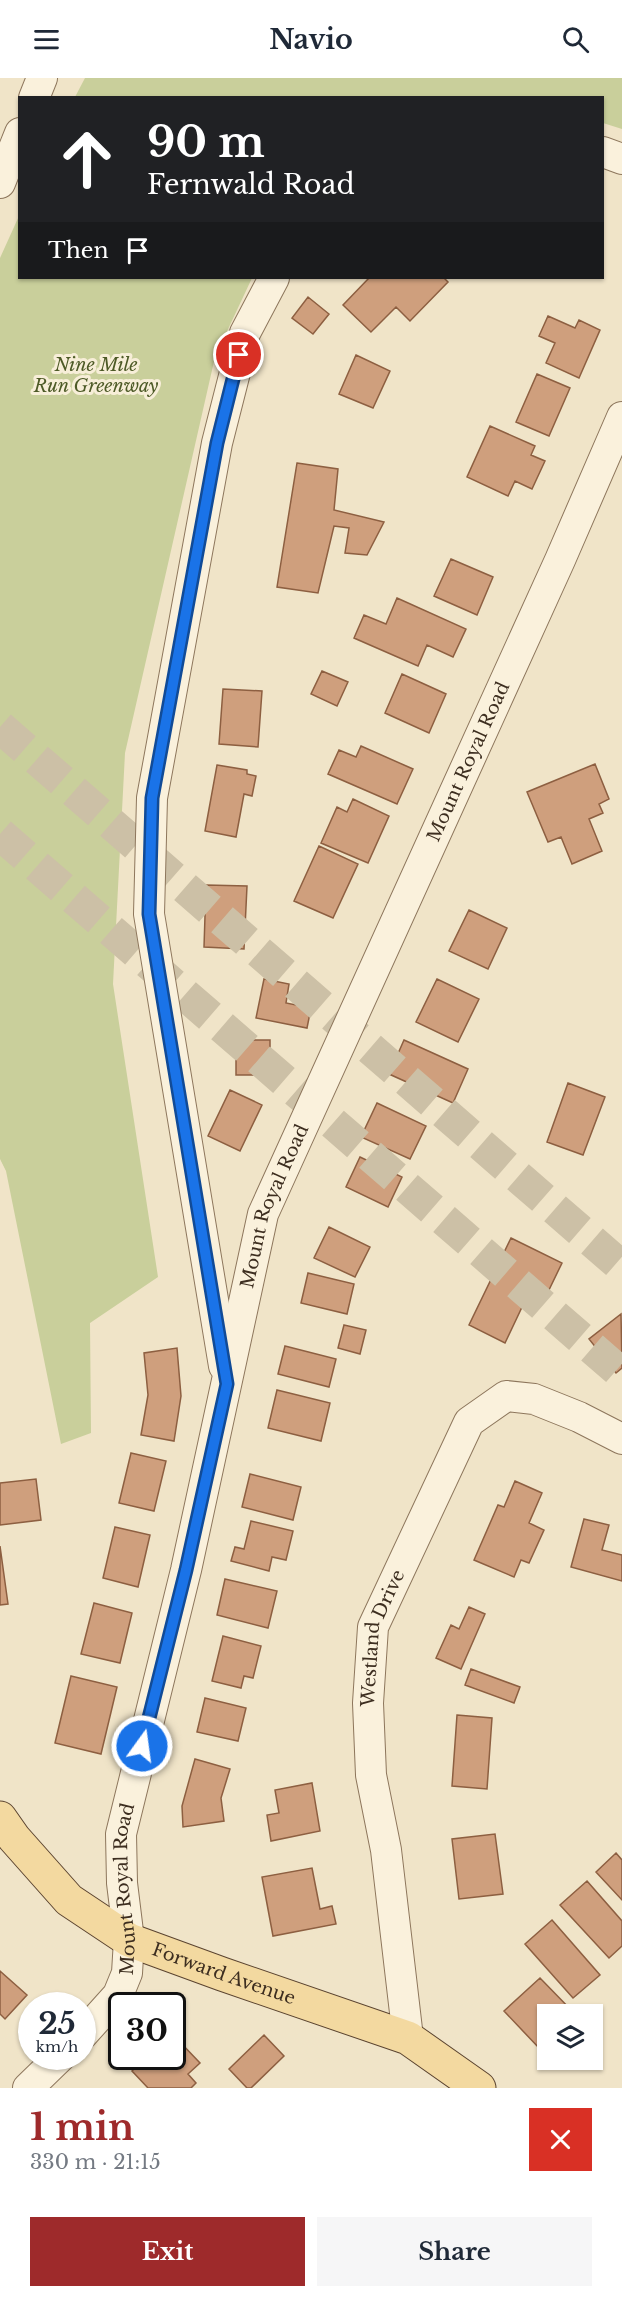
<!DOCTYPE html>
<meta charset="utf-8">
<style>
body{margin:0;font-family:"Libre Baskerville",serif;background:#f6f6f7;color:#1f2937;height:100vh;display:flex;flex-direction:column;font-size:22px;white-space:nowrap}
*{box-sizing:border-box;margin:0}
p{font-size:20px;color:#747a83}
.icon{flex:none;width:33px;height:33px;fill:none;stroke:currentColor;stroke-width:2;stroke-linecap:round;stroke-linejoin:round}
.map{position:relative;height:2010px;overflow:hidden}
.details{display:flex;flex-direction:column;background:#fff;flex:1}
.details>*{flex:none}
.hud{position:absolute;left:18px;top:18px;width:586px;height:183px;border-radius:0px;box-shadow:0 2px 4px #0004;background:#202124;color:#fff;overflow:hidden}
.fabs{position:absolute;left:537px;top:1926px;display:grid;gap:12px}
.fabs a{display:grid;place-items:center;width:66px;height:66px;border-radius:0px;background:#fff;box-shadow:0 2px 4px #0004;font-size:30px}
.speed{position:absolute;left:18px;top:1914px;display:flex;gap:12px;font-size:30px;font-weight:700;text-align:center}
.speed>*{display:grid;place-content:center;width:78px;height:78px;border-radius:50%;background:#fff;box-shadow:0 2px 4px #0004;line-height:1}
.speed small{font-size:15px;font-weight:400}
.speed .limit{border:3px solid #111;border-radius:9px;background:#fff;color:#111}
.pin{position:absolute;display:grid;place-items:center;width:51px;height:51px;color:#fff;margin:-26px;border:3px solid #fff;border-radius:50%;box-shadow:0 2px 6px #0007}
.me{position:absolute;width:66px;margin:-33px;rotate:14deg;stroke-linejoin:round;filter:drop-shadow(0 0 4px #0008)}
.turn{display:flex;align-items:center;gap:21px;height:126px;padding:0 30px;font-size:27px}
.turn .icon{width:78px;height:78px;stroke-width:2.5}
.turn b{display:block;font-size:42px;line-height:51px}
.then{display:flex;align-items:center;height:57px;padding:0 30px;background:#0003;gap:12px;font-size:22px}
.round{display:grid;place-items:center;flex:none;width:63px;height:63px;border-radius:0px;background:#f6f6f7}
.summary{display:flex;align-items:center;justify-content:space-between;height:102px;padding:0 30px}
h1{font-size:36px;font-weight:800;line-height:45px;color:#9e2a2b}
.button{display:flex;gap:12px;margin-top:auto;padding:12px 30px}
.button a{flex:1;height:69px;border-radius:0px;background:#9e2a2b;color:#fff;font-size:24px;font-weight:800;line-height:69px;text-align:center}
.button a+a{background:#f6f6f7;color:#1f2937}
header{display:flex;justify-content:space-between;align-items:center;height:78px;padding:0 30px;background:#fff;font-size:27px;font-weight:800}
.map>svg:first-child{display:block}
.green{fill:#c9cf9b}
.building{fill:#cf9f7d;stroke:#8d5f41;stroke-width:1.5}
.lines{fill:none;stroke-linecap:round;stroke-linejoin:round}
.highway-tunnel{stroke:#ccc0a6;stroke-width:33;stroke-dasharray:33 16;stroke-linecap:butt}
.minor-casing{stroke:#8d765c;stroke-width:32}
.major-casing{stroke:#5b4430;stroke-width:35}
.minor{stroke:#faf1dc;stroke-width:30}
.major{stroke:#f3d9a0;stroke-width:33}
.route-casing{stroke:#114b97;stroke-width:15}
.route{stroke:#1a73e8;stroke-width:10}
.labels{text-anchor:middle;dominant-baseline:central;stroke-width:6;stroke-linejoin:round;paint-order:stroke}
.park-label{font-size:18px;font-style:italic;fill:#4d5a26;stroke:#f7eed8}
.street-label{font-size:18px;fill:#3d2e20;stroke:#f7eed8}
</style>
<header><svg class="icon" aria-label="menu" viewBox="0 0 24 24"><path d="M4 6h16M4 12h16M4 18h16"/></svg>Navio<svg class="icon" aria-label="search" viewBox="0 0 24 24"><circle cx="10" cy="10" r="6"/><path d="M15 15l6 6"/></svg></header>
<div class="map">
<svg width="622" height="2010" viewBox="0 0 622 2010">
<rect width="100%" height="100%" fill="#f0e4c8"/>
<path class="green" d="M85,0H622V51L603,45V20L75,19Z
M19,138L20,200H252L215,279L125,675L113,906L158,1199L90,1245L91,1355L61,1366L6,1093L0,1081V180Z"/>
<path class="building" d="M369,200H444L448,204L410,243L396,229L371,254L343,227Z
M308,219L329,236L313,256L292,240Z
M548,238L575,250L579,242L600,252L579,300L546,285L555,265L539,258Z
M356,277L390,293L373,330L339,316Z
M537,296L570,310L549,358L516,344Z
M490,348L535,368L531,377L545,383L532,411L515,403L508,418L467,399Z
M297,385L338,391L334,432L384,444L367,477L345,475L349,450L334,448L318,515L277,509Z
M451,481L493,499L477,537L434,518Z
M397,520L466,551L453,579L427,567L418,588L354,560L364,537L386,546Z
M322,593L348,604L337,628L311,616Z
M402,596L446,616L429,655L385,635Z
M223,611L262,613L258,669L219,666Z
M361,668L413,691L397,726L328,696L339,672L356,679Z
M595,686L609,721L599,726L603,735L589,741L602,773L572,786L561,759L548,764L527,714Z
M217,687L247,692V696L256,698L252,718L244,716L236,759L205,753Z
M353,721L389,738L368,785L321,765L337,729L347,734Z
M319,768L358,786L333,840L294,823Z
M206,807L247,808L244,871L204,869Z
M469,832L507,850L488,891L449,873Z
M264,901L289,906L286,925L311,930L307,950L256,940Z
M437,901L479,921L458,964L416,944Z
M236,962H270V997H236Z
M404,962L468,991L453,1025L389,996Z
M568,1005L605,1019L583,1077L547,1064Z
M230,1012L262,1027L240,1073L208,1058Z
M377,1025L426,1048L410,1081L361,1059Z
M360,1079L402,1099L388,1129L346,1109Z
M329,1149L370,1169L355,1199L314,1180Z
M511,1160L562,1185L547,1216L532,1208L505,1265L469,1247Z
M308,1195L354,1206L347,1236L301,1225Z
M621,1236L622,1290L616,1295L589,1261Z
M344,1247L366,1252L360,1276L338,1270Z
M285,1268L336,1281L329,1309L278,1296Z
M177,1270L181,1318L174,1363L141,1357L148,1317L144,1275Z
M277,1312L330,1325L321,1363L268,1350Z
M131,1375L166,1383L154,1433L119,1425Z
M250,1396L301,1409L293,1442L242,1429Z
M36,1401L41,1442L0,1447V1405Z
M515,1403L542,1415L529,1445L544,1452L529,1485L521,1482L514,1499L474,1482L498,1427L504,1429Z
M584,1441L609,1447L602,1472L622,1477V1503L571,1489Z
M251,1443L293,1453L286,1482L272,1479L269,1493L231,1483L235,1469L244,1471Z
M115,1449L150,1457L138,1509L103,1500Z
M0,1468L8,1526L0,1527Z
M225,1501L277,1513L268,1550L217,1537Z
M94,1525L132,1535L120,1585L81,1576Z
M469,1529L485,1536L461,1591L436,1580L451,1547L459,1551Z
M223,1558L261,1568L253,1600L244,1598L241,1610L212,1603Z
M471,1591L520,1609L514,1625L465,1607Z
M71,1598L117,1609L101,1676L55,1665Z
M205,1620L246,1630L238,1663L197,1654Z
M457,1637L492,1640L487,1711L452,1708Z
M195,1681L230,1691L221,1720L224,1743L183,1749L182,1728Z
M312,1705L320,1753L271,1763L267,1737L279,1735L275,1712Z
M495,1756L503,1816L459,1821L452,1761Z
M616,1775L622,1782V1822L596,1794Z
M312,1790L320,1831L332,1828L336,1846L273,1858L262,1799Z
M587,1803L622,1843V1868L609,1880L560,1827Z
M552,1842L600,1897L573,1920L525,1866Z
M0,1893L27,1917L5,1941L0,1936Z
M540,1900L575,1936H548V1962L539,1970L504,1933Z
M264,1957L284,1978L251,2010H247L229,1991Z
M179,1963L200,1985L188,1996L196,2005L191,2010H148L132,1993L147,1978H172V1969Z"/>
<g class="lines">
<path class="highway-tunnel" d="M0,649L622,1189
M0,756L622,1296"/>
<defs>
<g id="minor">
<path d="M34,20L42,0"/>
<path d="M603,74L622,81"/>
<path d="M0,105L20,55"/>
<path d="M224,1288L149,836L152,720L217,365L245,255L274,200"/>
<path id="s1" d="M82,1957L118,1917L127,1895L129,1862L122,1805L121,1756L186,1492L263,1136L560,482L622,339"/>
<path id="s2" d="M408,1960L386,1772L371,1697L368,1625L373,1549L469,1344L506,1318L534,1321L579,1339L622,1361"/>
<path d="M28,2010L61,1978"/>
</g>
<g id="major">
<path id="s3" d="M0,1740L14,1760L69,1822L129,1862L222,1896L408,1960L479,2010"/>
</g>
</defs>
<use href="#minor" class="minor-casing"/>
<use href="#major" class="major-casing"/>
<use href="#minor" class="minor"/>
<use href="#major" class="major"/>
</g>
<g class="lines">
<defs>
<path id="route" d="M142,1668L186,1492L227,1306L149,836L152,720L217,365L239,277"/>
</defs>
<use href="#route" class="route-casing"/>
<use href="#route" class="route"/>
</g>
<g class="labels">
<g class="park-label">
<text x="96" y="287">Nine Mile<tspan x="96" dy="21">Run Greenway</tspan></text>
</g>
<g class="street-label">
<text stroke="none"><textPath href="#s1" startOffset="1350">Mount Royal Road</textPath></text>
<text stroke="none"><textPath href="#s1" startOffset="864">Mount Royal Road</textPath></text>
<text stroke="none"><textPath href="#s2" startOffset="405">Westland Drive</textPath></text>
<text stroke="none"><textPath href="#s1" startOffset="162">Mount Royal Road</textPath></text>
<text stroke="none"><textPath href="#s3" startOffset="280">Forward Avenue</textPath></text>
</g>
</g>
</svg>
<div class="fabs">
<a><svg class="icon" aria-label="layers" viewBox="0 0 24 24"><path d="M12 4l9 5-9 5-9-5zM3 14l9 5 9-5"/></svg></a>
</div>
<div class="speed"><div>25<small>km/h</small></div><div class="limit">30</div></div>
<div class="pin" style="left:239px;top:277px;background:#d93025"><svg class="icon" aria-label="arrive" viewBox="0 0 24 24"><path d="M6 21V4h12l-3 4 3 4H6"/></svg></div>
<svg class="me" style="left:142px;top:1668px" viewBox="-20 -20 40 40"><circle r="17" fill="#1a73e8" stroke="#fff" stroke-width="3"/><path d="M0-11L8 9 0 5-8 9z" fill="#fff"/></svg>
<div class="hud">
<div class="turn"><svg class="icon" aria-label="ahead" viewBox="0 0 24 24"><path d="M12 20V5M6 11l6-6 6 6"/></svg><div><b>90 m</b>Fernwald Road</div></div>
<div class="then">Then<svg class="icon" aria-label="arrive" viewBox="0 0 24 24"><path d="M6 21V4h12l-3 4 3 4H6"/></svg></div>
</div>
</div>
<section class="details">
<div class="summary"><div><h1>1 min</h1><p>330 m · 21:15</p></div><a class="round" style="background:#d93025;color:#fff"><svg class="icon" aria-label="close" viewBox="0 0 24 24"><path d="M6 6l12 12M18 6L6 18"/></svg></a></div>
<div class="button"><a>Exit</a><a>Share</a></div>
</section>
